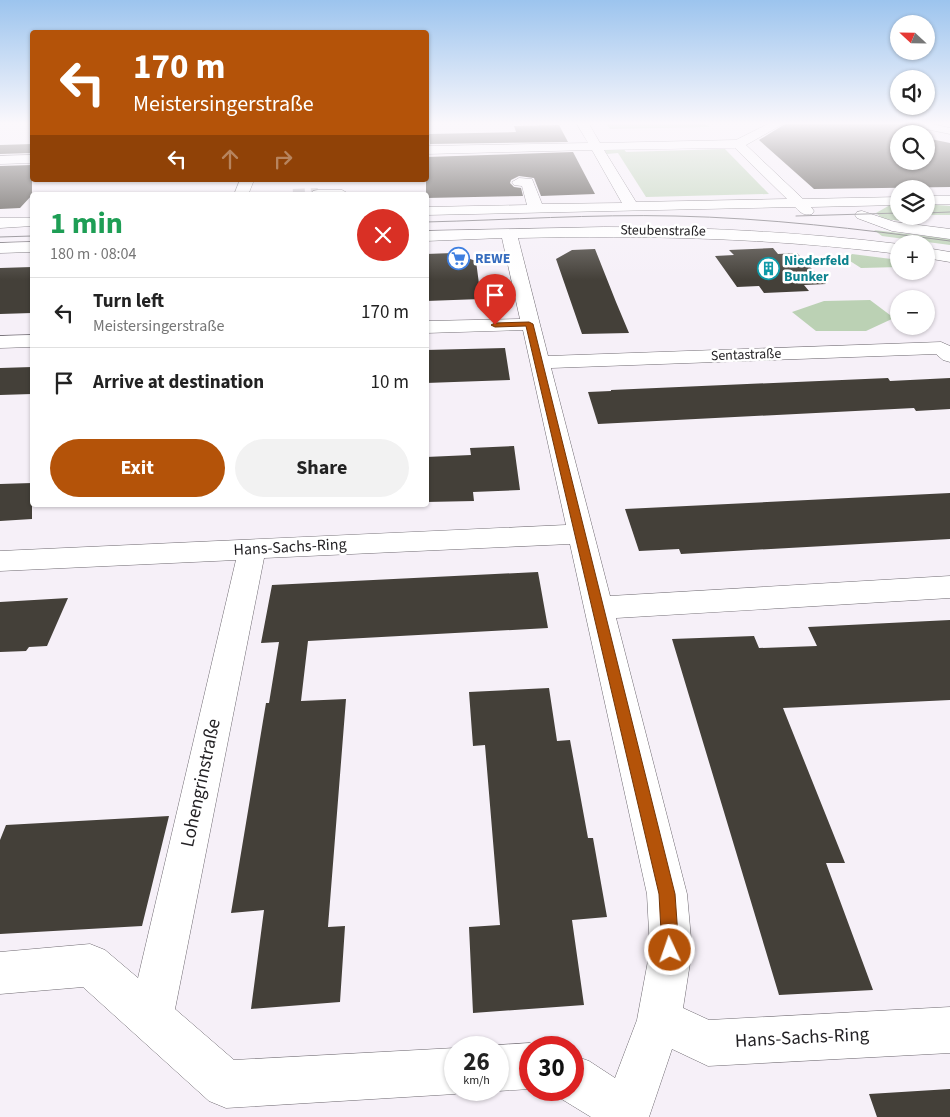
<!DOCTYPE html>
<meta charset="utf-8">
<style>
body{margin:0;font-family:"Source Sans 3",sans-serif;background:#f2f2f2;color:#222;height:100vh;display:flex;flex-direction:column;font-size:19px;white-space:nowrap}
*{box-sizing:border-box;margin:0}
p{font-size:16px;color:#767676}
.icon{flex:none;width:28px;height:28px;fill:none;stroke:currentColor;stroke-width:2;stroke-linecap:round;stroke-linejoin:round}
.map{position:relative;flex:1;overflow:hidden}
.sheet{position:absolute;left:30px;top:192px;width:399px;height:315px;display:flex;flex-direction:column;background:#fff;border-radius:5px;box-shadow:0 1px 4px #0004}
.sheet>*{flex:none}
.hud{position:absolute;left:30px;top:30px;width:399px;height:152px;border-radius:5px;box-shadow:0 1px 4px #0004;background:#b45309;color:#fff;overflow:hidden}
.needle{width:32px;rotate:292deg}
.tools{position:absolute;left:890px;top:15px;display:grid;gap:10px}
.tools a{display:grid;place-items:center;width:45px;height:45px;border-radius:50%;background:#fff;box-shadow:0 1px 4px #0004;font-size:25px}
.speed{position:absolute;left:444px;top:1036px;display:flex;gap:10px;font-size:25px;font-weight:700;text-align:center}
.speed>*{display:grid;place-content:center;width:65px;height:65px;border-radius:50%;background:#fff;box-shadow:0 1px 4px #0004;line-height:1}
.speed small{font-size:12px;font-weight:400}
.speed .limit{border:8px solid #d22;background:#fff;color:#111}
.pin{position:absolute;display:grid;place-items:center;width:42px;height:42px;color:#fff;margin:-51px -21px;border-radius:50% 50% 50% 0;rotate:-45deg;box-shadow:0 0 5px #0007}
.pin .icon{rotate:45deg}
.me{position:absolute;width:55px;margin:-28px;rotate:357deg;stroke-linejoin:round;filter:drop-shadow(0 0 4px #0008)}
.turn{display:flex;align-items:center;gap:18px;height:105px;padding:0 20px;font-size:22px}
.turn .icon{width:65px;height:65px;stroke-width:2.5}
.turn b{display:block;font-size:35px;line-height:42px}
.lanes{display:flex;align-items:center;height:48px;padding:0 20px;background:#0003;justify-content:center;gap:25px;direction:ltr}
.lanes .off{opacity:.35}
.round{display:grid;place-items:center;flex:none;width:52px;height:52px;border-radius:26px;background:#f2f2f2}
.head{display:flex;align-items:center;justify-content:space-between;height:85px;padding:0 20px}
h1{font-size:30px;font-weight:700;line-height:38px;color:#1e9e55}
.button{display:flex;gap:10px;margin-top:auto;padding:10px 20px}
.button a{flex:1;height:58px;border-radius:30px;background:#b45309;color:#fff;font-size:20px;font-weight:700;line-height:58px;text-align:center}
.button a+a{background:#f2f2f2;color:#222}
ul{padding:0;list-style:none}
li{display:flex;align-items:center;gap:15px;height:70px;padding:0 20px;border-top:1px solid #e0e0e0}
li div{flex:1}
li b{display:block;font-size:19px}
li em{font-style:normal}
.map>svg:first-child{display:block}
.green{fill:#bbd1b4}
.building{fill:#444039}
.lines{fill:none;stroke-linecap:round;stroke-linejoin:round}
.minor-tunnel{stroke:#ccc7ce;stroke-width:12;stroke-dasharray:12 6;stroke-linecap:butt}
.minor-casing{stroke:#6f6a71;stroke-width:1}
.minor{fill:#fff;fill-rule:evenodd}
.tram{stroke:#7f7c81;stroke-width:1}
.route{fill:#b45309;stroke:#753606}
.labels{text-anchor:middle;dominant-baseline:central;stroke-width:5;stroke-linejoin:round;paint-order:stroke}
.far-street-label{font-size:14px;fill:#242225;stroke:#fff}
.far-shop-label{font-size:14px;font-weight:bold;fill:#366cbe;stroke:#fff;text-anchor:start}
.far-culture-label{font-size:14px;font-weight:bold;fill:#0d838f;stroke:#fff;text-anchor:start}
.street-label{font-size:16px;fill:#242225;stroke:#fff}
.near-street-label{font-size:19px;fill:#242225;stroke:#fff}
</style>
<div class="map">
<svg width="950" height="1117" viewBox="0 0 950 1117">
<rect width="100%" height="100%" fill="#f6f0f8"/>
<path class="green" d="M606,124H705L710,127L610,129Z
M623,148L626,152L725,149L769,194L646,197L618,153L607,154L604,149Z
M926,204L950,206V215H926Z
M890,205H899V216H909L914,220C901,220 885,223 876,213Z
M874,230L950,239V245L882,236Z
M852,254L899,260V267L861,268L850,261V256Z
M870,300L894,318L866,331H816L792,312L824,301Z"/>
<path class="building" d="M785,124H907L911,128L925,131L921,134H899V161H926V138L950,143V187L814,189L759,140Z
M559,125L568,142L430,144L429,134L516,132L514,126Z
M32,144V153L0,154V145Z
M573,152L595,194L541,196L534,178L519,176L511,180L510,183L514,187L521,188L523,196L426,198V157Z
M32,165V195L20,208L0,209V166Z
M773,248L778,254L797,253L826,284L804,285L809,291L764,293L759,286L737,287L715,256L734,255L729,250Z
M595,249L616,302L629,333L582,334L556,259L572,250Z
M453,253L476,261L481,299L426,301V254Z
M32,267V313L0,314V268Z
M505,348L510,380L426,383V350Z
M32,367V394L0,395V368Z
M888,378L890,381L950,378V409L916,411L914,408L598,424L588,392L611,391V390Z
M514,446L520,490L473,492L474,501L426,502V457L471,455L470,448Z
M32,483V519L0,521V484Z
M950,493V539L681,554L679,549L639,551L625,509Z
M538,572L548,628L308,641L301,701L346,699L328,927L345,926L340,1002L251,1009L264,910L231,913L266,703H269L279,642L261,643L272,585Z
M68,598L47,646L29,647L26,651L0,652V602Z
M950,620V700L783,708L845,863H826L873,990L779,995L672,639L754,636L759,648L817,646L808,627Z
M549,688L557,741L570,740L588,838H593L607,917L572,920L584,1005L473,1013L469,927L500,925L485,745L473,746L469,692Z
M169,816L142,926L0,934V840L6,825Z
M950,1089V1117H877L869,1094Z"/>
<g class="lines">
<path class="minor-tunnel" d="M293,195L318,194"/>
<defs>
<path id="minor" d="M577,124H589L600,143L736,140L768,124H783L746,145L803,199L899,197V205L811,207L814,211L812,214C804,216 801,213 795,207L426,215V207L527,205L522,186L514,185L512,182L519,178L532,179L542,204L622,203L592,150L426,154V146L588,143ZM735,148L787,199L636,202L604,150Z
M909,124H932L950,128V134L911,126Z
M32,155V163L0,164V156Z
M240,180H254L248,195H234Z
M318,190H342L349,194L312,195L313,191Z
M926,196H950V204H926Z
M862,211L895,222L950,229V239L892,231L857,218L855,215L857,212Z
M0,218H32V226L0,228Z
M604,227C703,227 800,232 899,244V254C772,238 646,235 518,238L548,356L941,342L950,346V362L943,360L936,354L551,368L610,596L950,576V598L616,618L687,894L692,950L683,1008L709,1020L950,1007V1053L708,1066L672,1049L649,1117H591L555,1095L554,1090H572V1055L589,1061L615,1078L637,1020L650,950L647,894L570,544L264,558L175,1009L234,1060L455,1048V1090H465L455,1094L226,1108L209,1101L83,987L0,994V952L90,944L105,950L138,978L236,560L0,571V551L566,525L523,330L426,333V321L520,319L502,238L426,241V231Z
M32,242V252L0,253V243Z
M926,248L950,252V262L926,258Z
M32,335V347L0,348V336Z
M530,1043L541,1048H530V1089L498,1091L495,1090H498V1048H491L498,1045Z"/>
</defs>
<use href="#minor" class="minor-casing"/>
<use href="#minor" class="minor"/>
<path class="tram" d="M926,213L950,212
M796,216L899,213
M426,222C509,220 592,214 675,216C768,218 859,229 950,241
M0,237L32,236"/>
</g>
<linearGradient id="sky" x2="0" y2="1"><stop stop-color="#9cc4ee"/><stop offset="0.44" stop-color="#fbf8fc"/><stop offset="1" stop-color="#fbf8fc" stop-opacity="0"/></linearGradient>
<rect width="950" height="280" fill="url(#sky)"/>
<path class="route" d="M529,322L533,324L675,894L679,950L677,956L670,959L664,956L662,950L659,894L526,326L495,327L491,325L495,323Z"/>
<defs>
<symbol id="supermarket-ring" viewBox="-11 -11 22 22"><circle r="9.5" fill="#fff" stroke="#3f7fe0" stroke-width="1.5"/><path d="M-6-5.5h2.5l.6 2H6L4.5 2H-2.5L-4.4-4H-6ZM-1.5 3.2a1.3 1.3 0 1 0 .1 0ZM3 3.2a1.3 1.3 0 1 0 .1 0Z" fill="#3f7fe0"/></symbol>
<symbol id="building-ring" viewBox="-11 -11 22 22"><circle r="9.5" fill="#fff" stroke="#0f9aa8" stroke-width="1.5"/><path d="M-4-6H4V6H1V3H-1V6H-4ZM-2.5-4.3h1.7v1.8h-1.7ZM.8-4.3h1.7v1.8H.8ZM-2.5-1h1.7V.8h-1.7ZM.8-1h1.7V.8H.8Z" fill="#0f9aa8"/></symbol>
</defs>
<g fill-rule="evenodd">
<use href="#supermarket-ring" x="446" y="246" width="25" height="25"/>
<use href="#building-ring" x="756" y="256" width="25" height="25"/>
</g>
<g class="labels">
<g class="far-street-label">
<text transform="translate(663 231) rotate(1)">Steubenstraße</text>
<text transform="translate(746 355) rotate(-2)">Sentastraße</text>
</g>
<g class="far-shop-label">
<text x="475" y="259">REWE</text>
</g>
<g class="far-culture-label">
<text x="784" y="261">Niederfeld<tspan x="784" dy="16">Bunker</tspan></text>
</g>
<g class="street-label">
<text transform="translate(290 547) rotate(-3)">Hans-Sachs-Ring</text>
</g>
<g class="near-street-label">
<text transform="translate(201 783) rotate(-78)">Lohengrinstraße</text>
<text transform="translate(802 1038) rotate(-3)">Hans-Sachs-Ring</text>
</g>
</g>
</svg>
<div class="tools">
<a><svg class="needle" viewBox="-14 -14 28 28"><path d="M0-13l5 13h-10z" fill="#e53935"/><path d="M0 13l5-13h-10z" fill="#767676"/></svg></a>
<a><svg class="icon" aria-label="sound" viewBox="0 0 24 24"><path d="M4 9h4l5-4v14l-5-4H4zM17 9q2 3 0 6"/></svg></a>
<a><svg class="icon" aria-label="search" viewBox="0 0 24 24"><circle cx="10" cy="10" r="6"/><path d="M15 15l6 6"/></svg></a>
<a><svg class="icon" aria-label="layers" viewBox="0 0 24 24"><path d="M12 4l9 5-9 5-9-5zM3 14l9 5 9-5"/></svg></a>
<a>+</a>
<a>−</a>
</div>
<div class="speed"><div>26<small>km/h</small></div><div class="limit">30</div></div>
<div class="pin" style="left:495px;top:325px;background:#d93025"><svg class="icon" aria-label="arrive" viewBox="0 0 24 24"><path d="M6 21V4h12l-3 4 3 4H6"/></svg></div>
<svg class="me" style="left:670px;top:950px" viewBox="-20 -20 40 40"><circle r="17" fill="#b45309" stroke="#fff" stroke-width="3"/><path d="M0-11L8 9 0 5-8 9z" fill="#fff"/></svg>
<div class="hud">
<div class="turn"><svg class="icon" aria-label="left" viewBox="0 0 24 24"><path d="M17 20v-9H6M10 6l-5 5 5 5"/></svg><div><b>170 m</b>Meistersingerstraße</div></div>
<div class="lanes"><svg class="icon" aria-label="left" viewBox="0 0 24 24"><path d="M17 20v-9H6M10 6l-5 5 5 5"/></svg><svg class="icon off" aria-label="ahead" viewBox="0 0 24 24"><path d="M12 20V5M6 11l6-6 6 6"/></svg><svg class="icon off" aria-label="right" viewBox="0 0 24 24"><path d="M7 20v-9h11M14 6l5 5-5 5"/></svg></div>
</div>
<section class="sheet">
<div class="head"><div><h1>1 min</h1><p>180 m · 08:04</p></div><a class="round" style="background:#d93025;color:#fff"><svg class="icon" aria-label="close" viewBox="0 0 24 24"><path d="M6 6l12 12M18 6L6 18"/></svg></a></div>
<ul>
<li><svg class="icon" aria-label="left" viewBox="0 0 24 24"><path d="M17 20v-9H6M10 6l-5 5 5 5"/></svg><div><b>Turn left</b><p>Meistersingerstraße</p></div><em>170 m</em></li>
<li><svg class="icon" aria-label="arrive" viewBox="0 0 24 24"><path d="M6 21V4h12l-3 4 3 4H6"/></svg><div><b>Arrive at destination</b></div><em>10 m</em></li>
</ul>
<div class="button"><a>Exit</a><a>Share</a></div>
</section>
</div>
